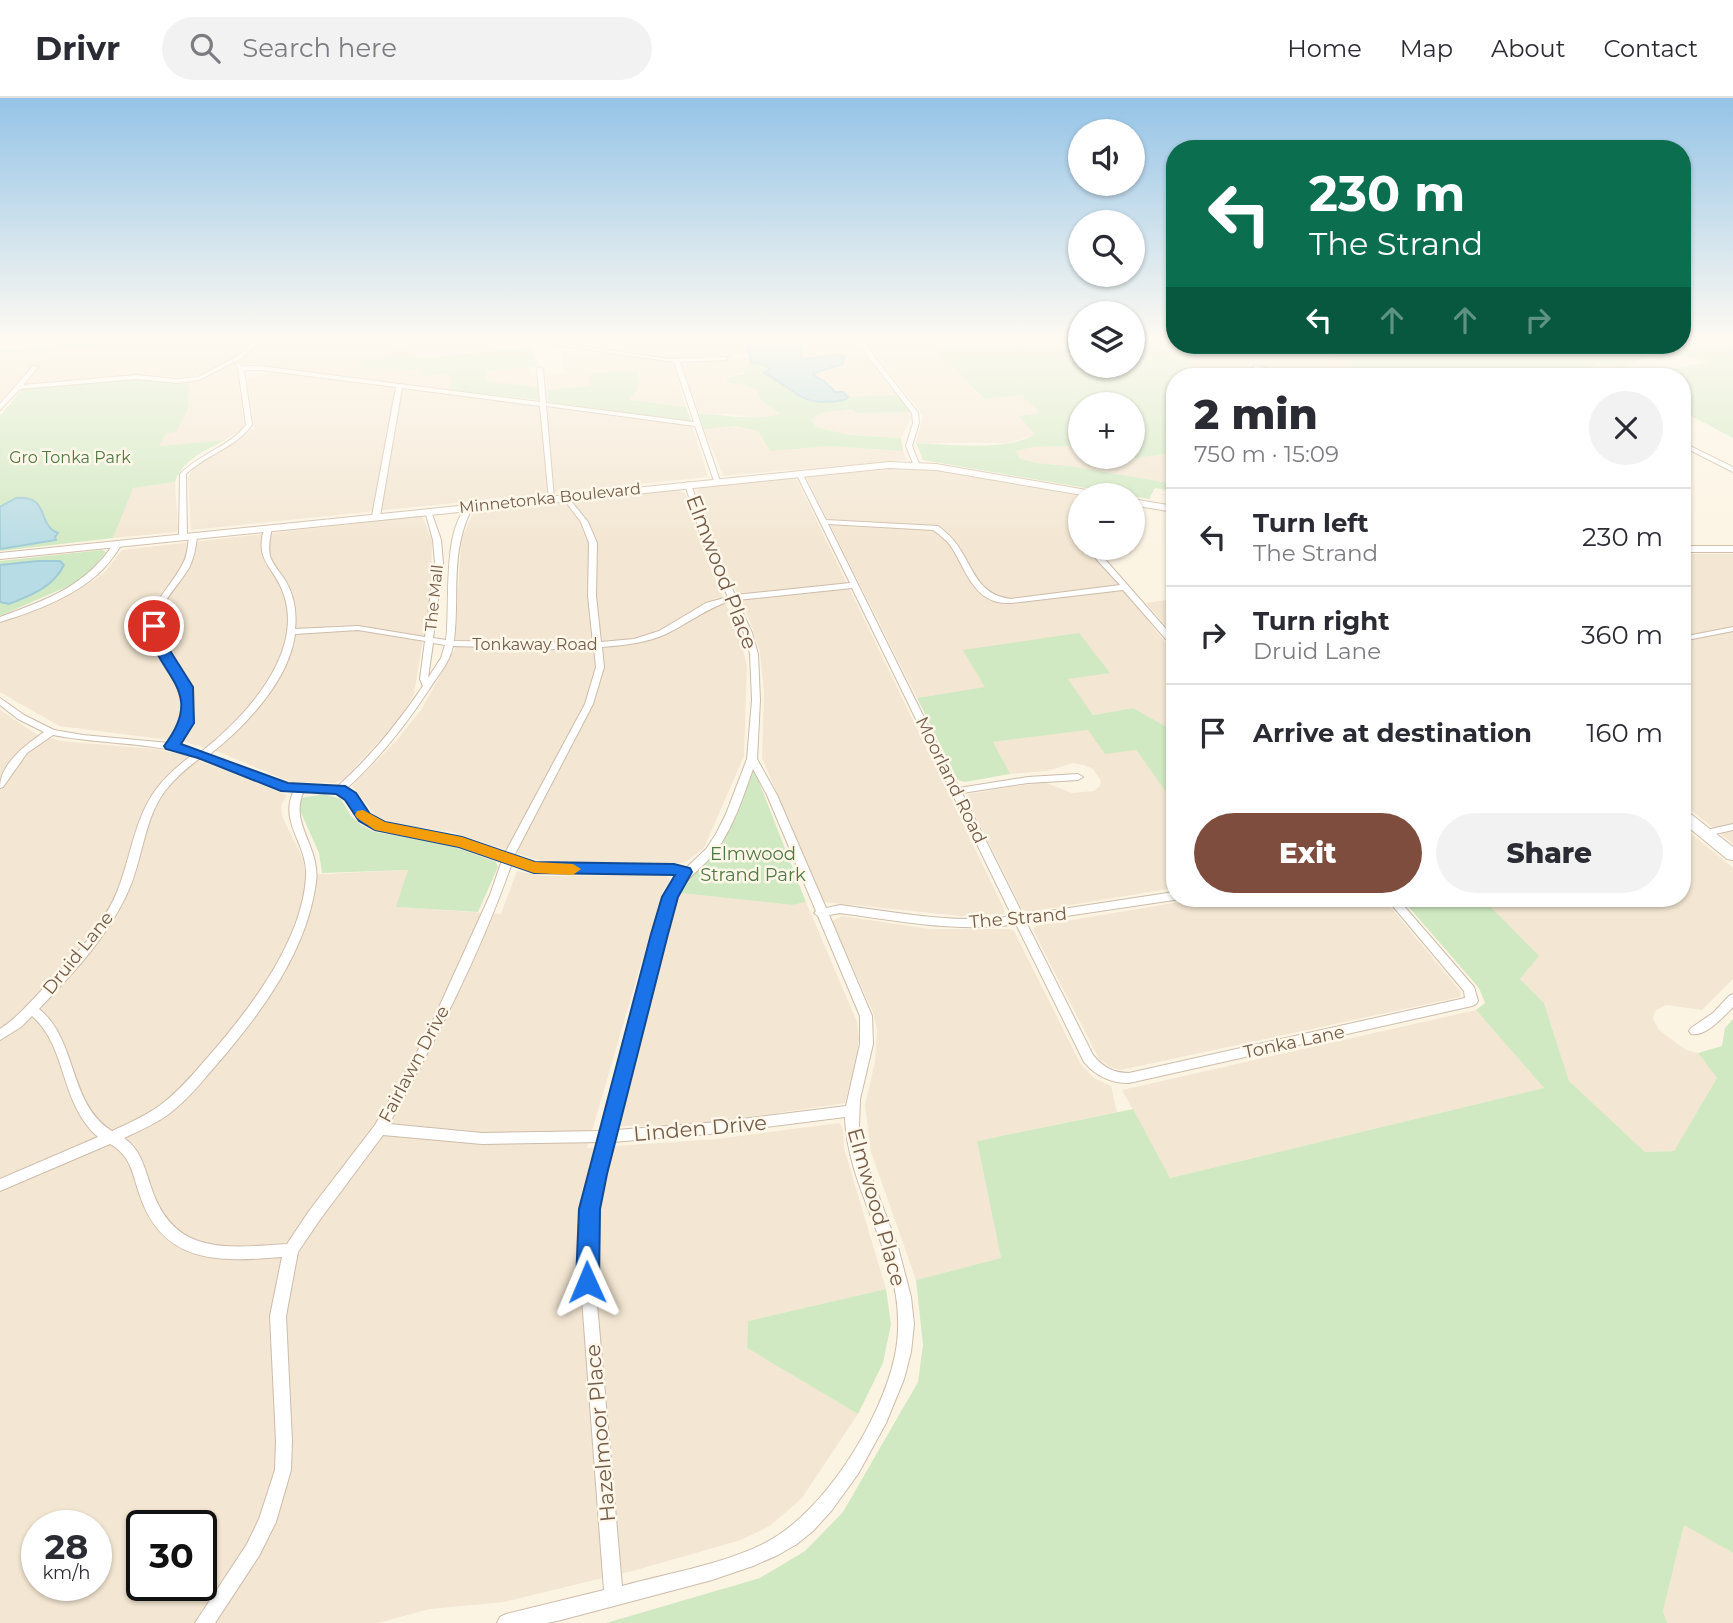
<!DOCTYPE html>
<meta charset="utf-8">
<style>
body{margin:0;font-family:Montserrat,sans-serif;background:#f2f2f3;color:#2b2b33;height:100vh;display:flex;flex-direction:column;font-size:26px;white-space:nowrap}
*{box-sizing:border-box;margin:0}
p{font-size:23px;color:#7c7c81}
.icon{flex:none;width:38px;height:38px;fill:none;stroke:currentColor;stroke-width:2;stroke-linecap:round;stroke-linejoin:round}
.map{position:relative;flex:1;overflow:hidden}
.details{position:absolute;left:1166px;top:270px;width:525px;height:539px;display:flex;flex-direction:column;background:#fff;border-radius:28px;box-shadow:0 2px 5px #0004}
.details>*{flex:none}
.hud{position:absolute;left:1166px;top:42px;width:525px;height:214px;border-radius:28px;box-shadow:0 2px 5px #0004;background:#0b6e4f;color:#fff;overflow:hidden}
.controls{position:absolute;left:1068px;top:21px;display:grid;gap:14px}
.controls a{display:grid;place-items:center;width:77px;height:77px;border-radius:50%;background:#fff;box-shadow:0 2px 5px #0004;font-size:35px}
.speed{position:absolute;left:21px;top:1412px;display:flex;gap:14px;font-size:35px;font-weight:700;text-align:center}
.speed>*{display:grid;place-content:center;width:91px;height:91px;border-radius:50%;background:#fff;box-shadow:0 2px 5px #0004;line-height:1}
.speed small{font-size:18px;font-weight:400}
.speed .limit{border:4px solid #111;border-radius:10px;background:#fff;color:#111}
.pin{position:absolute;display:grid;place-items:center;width:60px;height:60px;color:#fff;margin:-30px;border:4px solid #fff;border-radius:50%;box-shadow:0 2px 7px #0007}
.me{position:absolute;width:77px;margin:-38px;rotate:359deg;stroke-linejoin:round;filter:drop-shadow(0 0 5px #0008)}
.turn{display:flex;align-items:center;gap:24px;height:147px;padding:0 28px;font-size:32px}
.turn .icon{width:91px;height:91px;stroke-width:2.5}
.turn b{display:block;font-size:49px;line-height:60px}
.lanes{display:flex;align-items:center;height:66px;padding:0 28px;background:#0003;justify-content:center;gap:35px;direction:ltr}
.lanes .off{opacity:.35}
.round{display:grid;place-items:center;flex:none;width:74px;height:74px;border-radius:37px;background:#f2f2f3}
.head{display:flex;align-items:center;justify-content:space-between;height:119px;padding:0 28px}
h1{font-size:42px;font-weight:800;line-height:52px}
.button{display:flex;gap:14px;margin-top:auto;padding:14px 28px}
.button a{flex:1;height:80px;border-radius:42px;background:#7f4d3d;color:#fff;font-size:28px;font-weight:800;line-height:80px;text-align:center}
.button a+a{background:#f2f2f3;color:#2b2b33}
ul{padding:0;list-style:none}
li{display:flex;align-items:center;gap:21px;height:98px;padding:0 28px;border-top:2px solid #e1e1e2}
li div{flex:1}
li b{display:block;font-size:26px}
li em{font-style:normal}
header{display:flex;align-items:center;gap:42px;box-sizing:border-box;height:98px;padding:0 35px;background:#fff;border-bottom:2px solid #e1e1e2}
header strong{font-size:33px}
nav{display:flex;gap:38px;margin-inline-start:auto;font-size:24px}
.search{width:490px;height:63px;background:#f2f2f3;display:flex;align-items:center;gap:18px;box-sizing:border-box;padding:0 24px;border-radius:38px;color:#7c7c81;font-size:26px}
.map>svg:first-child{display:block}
.residential{fill:#f3e6d2;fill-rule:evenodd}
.green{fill:#d0e9c2}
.water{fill:#b8dce5;stroke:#9fcbd7;stroke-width:2}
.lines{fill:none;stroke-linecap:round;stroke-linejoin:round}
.street-casing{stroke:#cdbcaa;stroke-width:2}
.secondary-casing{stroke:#d2beaa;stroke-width:2}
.street{fill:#fff;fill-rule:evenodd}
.secondary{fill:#fff;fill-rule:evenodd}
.route{fill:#1a73e8;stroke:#114b97;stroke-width:2}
.slow{fill:#f59e0b}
.labels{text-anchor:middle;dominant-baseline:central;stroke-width:5;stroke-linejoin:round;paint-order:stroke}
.far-park-label{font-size:16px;fill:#4f7942;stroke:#fff8ea}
.far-street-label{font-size:16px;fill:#745b4a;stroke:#fff8ea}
.street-label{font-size:18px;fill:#745b4a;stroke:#fff8ea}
.park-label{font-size:18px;fill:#4f7942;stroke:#fff8ea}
.near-street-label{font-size:21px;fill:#745b4a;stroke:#fff8ea}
</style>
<header>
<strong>Drivr</strong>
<div class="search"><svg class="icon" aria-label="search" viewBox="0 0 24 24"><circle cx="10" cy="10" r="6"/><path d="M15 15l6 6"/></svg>Search here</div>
<nav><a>Home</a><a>Map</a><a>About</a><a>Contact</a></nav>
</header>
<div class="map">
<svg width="1733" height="1525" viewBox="0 0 1733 1525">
<rect width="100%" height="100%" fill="#fcf4e3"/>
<path class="residential" d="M107,241H232L249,244L232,261L192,279L136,277L15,287L0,304V255H49L69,250L102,248Z
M340,241L365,246L392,247L391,260L364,262L362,269L422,273V278L451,276L450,292L246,268L237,263L263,243Z
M423,241H511L551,248L408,259L409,244Z
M533,241H736L747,244L749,256L670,262Z
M802,241H852L898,297L848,299L843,294H835L824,283L813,277V275L843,266L829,256L812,262L801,260Z
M864,241H913L917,245L932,247L983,301L1021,297L1041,316L1036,337L1008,345H916L923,318Z
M1231,247H1309L1369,278H1196L1183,270L1191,268L1184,261Z
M566,249L670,265L673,267L686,309L629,302L589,277L591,288L547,292L546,277L565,276L562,251Z
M749,260L751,264L745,274L728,278L729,285L746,287L757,292L769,308L782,316L766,321L729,316H699L682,267Z
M233,268L237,270L244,329L241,332L225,342L158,348L166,335L188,311L190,284Z
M529,269L530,277L537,278L538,289L486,283V273Z
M283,274L690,328L693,329L708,379L191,432L188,380L193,371L254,330L247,280Z
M852,310L857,315L910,314L911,321L901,340L849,337L815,329L811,322L820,315Z
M732,328L829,348L903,353L907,362L723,378L704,331Z
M1080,348V359H1115L1119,362L1169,356L1174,360V386L1071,368L1036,365L1019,360L1014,353L1034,349Z
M889,371L939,373L1080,398V450H1089L1174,555V633L1133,610L1093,617L1068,581L1109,574L964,552L986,589L917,600L807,381V379Z
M791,380L797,382L1005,813L1003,816L961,818L824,804L762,660L764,595L760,554L750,523L714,446L696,393L702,389Z
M175,384L178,432L176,434L113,440L132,390Z
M676,391L685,395L706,460L740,539L747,569L744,658L704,750L686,764L681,765L544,764L452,734L396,726L376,718L352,688L397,642L421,612L455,551L461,442L473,415Z
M422,418L432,442L431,491L414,596L402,618L344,681L335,685L290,684L219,654L185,644L59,628L0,594V525L83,489L103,476L122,452Z
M1682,456H1733V746L1682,705Z
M1174,501V537L1146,505Z
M0,612L36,636L61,643L154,651L185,657L287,697L281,708L282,718L303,761L305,777L408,772L397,809L501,816L517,773L544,778L667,777L670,782L662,794L587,1050L717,1041L839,1025L843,1031L844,1050L886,1191L748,1223L747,1250L858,1316L802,1400L770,1428L741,1442L636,1472L504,1504L430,1511L378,1525H0ZM37,1428H96V1488H37ZM142,1428H201V1488H142Z
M1088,632L1136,652L1174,705V790L1028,814L1022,811L966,699L968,696L1044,684L1072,695L1094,693L1100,688L1101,683L1093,671L1084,667L1073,665L1047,673L1010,676L992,644Z
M1682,728L1733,770V881L1702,912L1666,907L1655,913L1653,921L1659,932L1686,952L1698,955L1717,980L1674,1053L1645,1054L1569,983L1544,905L1520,881L1538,858L1482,800H1682Z
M680,795L792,807L806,804L857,924L859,940L856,962L845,1005L696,1027L619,1028L617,1021Z
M1203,800H1383L1461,894L1460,899L1121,972L1110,969L1099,961L1033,832L1036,828Z
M842,818L930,831H1010L1014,833L1080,965L1094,980L1111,988L1117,1014L977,1043L1001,1160L916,1182L871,1054L865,1007L875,964L877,932L873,914L832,823Z
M1476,912L1544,990L1170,1080L1122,992Z
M1684,1427L1733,1455V1525H1667L1663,1513Z"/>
<path class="green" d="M0,241H107L102,248L69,250L49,255H0V252L24,251L28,247L0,245Z
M913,241H1080V268H1132V241H1174V247H1231L1184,260L1192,268L1184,271L1196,278H1174V360L1169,356L1119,362L1115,359H1132V306H1080V348L1034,349L1015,353L1019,360L1036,365L1071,368L1174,386V393L1155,390L1149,401L923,362L916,345C948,346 1008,354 1035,336L1019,318L1040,315L1021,297L984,301L932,247L917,245Z
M1682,241H1733V340L1682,313V278H1657L1659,273L1708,265C1683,253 1646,255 1623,270L1599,265L1577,278H1369L1309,247H1682Z
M409,244L408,258L417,260L534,249L537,269L486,273V283L538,289L539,302L450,292V276L422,278L421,273L362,269L363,262L391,260L392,247Z
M751,264L766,267L770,271L765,275C801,294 799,311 845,302L848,299L898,297L910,314L857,315L852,311L820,315L811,322L816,329L849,337L901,340L903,353L829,348L770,353L758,333L734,328L704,331L699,316C725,316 758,324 781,316L761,302L757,292L746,287L729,285L726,280L743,276Z
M637,272L640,287L629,302L686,309L691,323L548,304L547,292L591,288L589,276Z
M132,281L190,284L188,311L176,334L166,335L159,348L225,342C205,353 183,361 175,384L133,390L113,440L0,453V318L23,290Z
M102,452L106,454L86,478L73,486L0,518V504L9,506L64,467L59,463L0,467V463Z
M1079,535L1110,575L1068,581L1093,617L1133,610L1174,633V705L1136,652L1105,656L1088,632L993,644L1010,676L965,684L958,682L917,600L985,589L963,552Z
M751,674H755L806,804L792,807L680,795L696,773L720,751Z
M324,696L341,701L351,718L361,727L375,734L450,747L496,764L498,769L478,814L396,809L408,772L322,775L319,755L298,708L301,700Z
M1401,800H1482L1539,858L1520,881L1544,905L1569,983L1645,1054L1674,1053L1717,980L1698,955L1722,948L1725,930L1733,921V1455L1684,1427L1663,1513L1667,1525H606L760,1480L805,1453L843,1414L918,1284L923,1247L916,1182L1001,1160L977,1043L1133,1011L1170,1080L1544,990L1476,912L1485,905L1479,890Z
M886,1191L891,1226L883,1265L858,1316L747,1250L748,1223Z"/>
<path class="water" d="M736,241H802L801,260C817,264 829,252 844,259L843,266L814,275L813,277L824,283L835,294H843L848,299L845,302C800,310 800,294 764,275L770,271L766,267L751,264L747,244Z
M16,400C51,397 36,427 58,435L55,439L56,442L0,451V409Z
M38,463H60L64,467C53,489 32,497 9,506L0,504V467Z"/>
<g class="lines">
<defs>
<path id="street" d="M241,241H277L260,243L242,260L199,282L178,285L136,281L20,291L0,312V306L33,268L38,269L23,287L136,277L178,281L198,279L238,258L254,243Z
M347,241H357L373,244L419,241L373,248Z
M518,241H531L669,261L728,259L726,262L680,264L720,383L719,384L714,383L695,328L546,308L554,400L549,401L540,308L402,290L380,418L376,420L372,418L396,289L260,272H244L252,327C235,350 206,357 186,376L187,439L183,441L179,439L180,376C199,356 229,349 246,327L238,270L235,267L238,265L242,268H260L540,304L537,271L540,269L543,271L546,305L694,324L674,264Z
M855,241H861L918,315L919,325L912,348L920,368L919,369L914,368L906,348L913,325L912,315Z
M1256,267C1277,275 1294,276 1316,276L1319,278C1297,279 1275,280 1254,270L1253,269Z
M1682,344L1733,369V374L1682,348Z
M799,373L802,375L826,422L938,428C946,434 952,440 958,448C974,472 978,497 1011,501L1120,487L1097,462L1090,450H1097L1103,459L1174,540V547H1171L1123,492L1011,505C1006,505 999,505 994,503C970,495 963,465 950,447C945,441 940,437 933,432L828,426L959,690L1028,679L1078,676L1083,679L1078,682L1028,685L962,695L1023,817L1174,794V800H1178L1174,802L1026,824L1093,957C1103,969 1113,975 1129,975L1465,900L1464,893L1386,800H1397L1474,889L1478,903L1476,906L1472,908L1129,985C1110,985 1096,978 1084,964L1016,826C958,835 898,823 840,815L829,817L872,918L873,946L860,1001L859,1028L871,1078L898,1149L911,1199L914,1226L911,1254L904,1281L886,1325L858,1376L832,1412L813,1433L797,1446L778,1457L753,1468L712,1482L561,1522L547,1525H497L500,1519L506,1516L604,1492L579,1161L582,1111L600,1044L482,1046L383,1037L319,1123L298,1154L286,1218L292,1343L291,1372L276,1424L259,1458L215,1525H195L247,1446L259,1421L275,1372L276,1343L270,1218L282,1159C219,1164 162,1167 139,1095C132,1074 131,1058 110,1046L0,1093V1081L98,1039C59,1005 68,949 32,918L21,929L0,942V931C15,921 27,908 39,895C68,865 101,833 117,794C131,760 134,720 157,690C167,677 179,667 192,657C147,644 99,646 53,637L27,655L3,689L0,690C0,665 26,647 44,634L18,621L0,607V600L24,617L54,632L83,637L169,645C191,616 183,588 165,560C159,551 151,543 150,531C149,506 170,490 181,469C187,460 188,449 189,438L193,436L197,438C196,449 194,460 189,470C177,490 156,507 158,532C159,544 168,552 174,561C193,590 199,617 177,647L201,654C244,620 304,557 284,497C275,468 253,464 265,428L272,430C270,439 268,449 270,458C273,467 280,474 285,482C294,497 297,514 295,531L358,528L425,539L435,465L433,442L425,413L428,411L431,413L441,442L443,465L433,540L446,542C451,507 441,429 470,406L473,408C449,454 460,494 454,543L593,545L588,498L589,445L581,424L562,399L565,397L567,398L588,424L597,445L596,498L601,544L634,541L659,533L706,505L728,499L702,442L685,386L688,384L691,386L710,442L735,497L850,485L796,375ZM852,490L1012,818C956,827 896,814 840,807L826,810L777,697L757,661L760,602L758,556L752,535L737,502ZM730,503L744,535L750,556L752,602L747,661L726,716L716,736L706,751L685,771L674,767L535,765L514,758L593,606L604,569L602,549C623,547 647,545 666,536C689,525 705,511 730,503ZM358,532L425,543L420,581L423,588C398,625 371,658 338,688L287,686L209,657C245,629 289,583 295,536ZM433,545L445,547L441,560L428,580ZM453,548L584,552L594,550L596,569L585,606L505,755L462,741L383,725L369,717L353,696L346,691C379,661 406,627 430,590C439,576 450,564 453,548ZM200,660L283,691L294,692C278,725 308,745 306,779C302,844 249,912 208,959C194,975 180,992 163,1005C148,1017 129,1025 112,1033C68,1006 78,942 39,911C72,876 104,843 125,800C143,766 142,724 165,693C175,680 187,670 200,660ZM753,671L767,697L816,813L814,815L818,818L860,918V946L846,1008L719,1024L616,1032L675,799C685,780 703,770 716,753C734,728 743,699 753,671ZM304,693L338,694L347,700L361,721L376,730L460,747L502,762L490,797L425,940L375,1027L309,1113L287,1146C224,1150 172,1158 150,1086C144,1068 140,1051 124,1040C141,1032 160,1024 175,1011C191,998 204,981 218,965C262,914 307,853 316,784C321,749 288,725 304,693ZM512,765L534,773L674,775L679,776L665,799L603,1033L482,1035L389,1026C436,942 480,856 512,765ZM845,1019C847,1082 886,1137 896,1198C899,1218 899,1238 895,1257C882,1321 824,1415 765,1445C721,1467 669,1475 622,1488L593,1161L596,1111L613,1044L719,1035Z
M115,444L122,446C115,457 108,467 98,476C71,500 33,514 0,524V519C48,501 85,489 115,444Z
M1733,529V533L1682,543V539Z
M1733,726V732L1706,738L1701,735L1702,733Z
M1733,896V909C1723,919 1706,939 1691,936L1689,933L1691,930L1713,915L1729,898Z"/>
<path id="secondary" d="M889,364L936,366L1098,394L1103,397H1082L936,372L889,370L0,461V455Z
M1132,401L1174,408V414L1132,407Z
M1682,448H1733V454H1682Z
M1682,711L1687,713L1733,749V762L1727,761L1682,724Z"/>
</defs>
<use href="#street" class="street-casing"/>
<use href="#secondary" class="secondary-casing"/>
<use href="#street" class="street"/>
<use href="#secondary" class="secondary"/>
</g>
<linearGradient id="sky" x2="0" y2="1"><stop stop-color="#95c4e7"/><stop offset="0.53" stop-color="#fefaf2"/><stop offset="1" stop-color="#fefaf2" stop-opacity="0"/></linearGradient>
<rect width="1733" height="454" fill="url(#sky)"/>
<path class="route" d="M154,524L160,528L162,540L193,589L194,625L181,646L288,685L345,688L356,695L370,716L385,724L462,739L535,764L674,766L690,770L692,774L678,799L668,836L607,1076L600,1111L599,1184L595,1192L587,1195L580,1192L576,1184L579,1111L651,836L662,799L675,777L534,775L459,749L375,732L359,723L345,702L336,696L281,693L198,660L166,651L164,648C208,591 155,578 148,528Z"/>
<path class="slow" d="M363,712L385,724L462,739L535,764L573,766L581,771L573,777L534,775L459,749L375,732L357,720L355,717L357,713Z"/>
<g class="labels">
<g class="far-park-label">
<text x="70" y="359">Gro Tonka Park</text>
</g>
<g class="far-street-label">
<text transform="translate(550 400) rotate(-6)">Minnetonka Boulevard</text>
<text transform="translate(434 500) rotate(-84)">The Mall</text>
<text x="535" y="546">Tonkaway Road</text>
</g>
<g class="street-label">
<text transform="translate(951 682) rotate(64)">Moorland Road</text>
<text transform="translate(1018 820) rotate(-5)">The Strand</text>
<text transform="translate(78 855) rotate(-51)">Druid Lane</text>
<text transform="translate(1294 944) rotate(-12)">Tonka Lane</text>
<text transform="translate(414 966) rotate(-62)">Fairlawn Drive</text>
</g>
<g class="park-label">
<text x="753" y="756">Elmwood<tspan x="753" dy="21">Strand Park</tspan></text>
</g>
<g class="near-street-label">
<text transform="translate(722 474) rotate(69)">Elmwood Place</text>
<text transform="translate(700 1030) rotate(-5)">Linden Drive</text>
<text transform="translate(877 1109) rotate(74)">Elmwood Place</text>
<text transform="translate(600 1335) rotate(-95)">Hazelmoor Place</text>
</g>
</g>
</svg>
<div class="controls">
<a><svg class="icon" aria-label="sound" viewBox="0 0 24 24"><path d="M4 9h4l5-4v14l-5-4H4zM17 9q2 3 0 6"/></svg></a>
<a><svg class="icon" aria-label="search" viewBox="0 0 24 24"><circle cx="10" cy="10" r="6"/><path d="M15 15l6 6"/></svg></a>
<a><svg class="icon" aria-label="layers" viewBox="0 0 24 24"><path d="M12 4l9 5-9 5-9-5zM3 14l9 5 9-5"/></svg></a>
<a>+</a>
<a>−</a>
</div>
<div class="speed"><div>28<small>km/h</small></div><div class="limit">30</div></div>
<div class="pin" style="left:154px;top:528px;background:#d93025"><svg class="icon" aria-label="arrive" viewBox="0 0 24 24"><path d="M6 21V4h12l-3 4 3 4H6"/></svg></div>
<svg class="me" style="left:587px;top:1184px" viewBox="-20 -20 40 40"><path d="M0-17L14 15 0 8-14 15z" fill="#1a73e8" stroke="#fff" stroke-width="4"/></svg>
<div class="hud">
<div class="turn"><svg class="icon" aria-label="left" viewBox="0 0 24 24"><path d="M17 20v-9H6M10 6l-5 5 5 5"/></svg><div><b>230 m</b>The Strand</div></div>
<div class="lanes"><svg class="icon" aria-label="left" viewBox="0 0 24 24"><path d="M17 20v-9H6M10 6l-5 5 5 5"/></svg><svg class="icon off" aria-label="ahead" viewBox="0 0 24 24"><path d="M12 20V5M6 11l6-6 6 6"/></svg><svg class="icon off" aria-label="ahead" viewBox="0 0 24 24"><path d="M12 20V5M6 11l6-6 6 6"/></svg><svg class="icon off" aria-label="right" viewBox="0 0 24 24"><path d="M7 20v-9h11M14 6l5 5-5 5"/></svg></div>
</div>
<section class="details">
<div class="head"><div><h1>2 min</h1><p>750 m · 15:09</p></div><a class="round"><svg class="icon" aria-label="close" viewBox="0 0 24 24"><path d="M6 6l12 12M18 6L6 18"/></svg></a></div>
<ul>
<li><svg class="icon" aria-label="left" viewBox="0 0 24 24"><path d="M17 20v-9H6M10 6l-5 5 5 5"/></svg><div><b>Turn left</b><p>The Strand</p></div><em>230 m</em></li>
<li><svg class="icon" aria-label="right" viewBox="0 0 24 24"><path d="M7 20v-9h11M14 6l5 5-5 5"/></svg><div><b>Turn right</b><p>Druid Lane</p></div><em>360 m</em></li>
<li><svg class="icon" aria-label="arrive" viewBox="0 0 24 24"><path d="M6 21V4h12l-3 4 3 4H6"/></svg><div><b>Arrive at destination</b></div><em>160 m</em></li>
</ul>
<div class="button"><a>Exit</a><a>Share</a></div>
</section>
</div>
